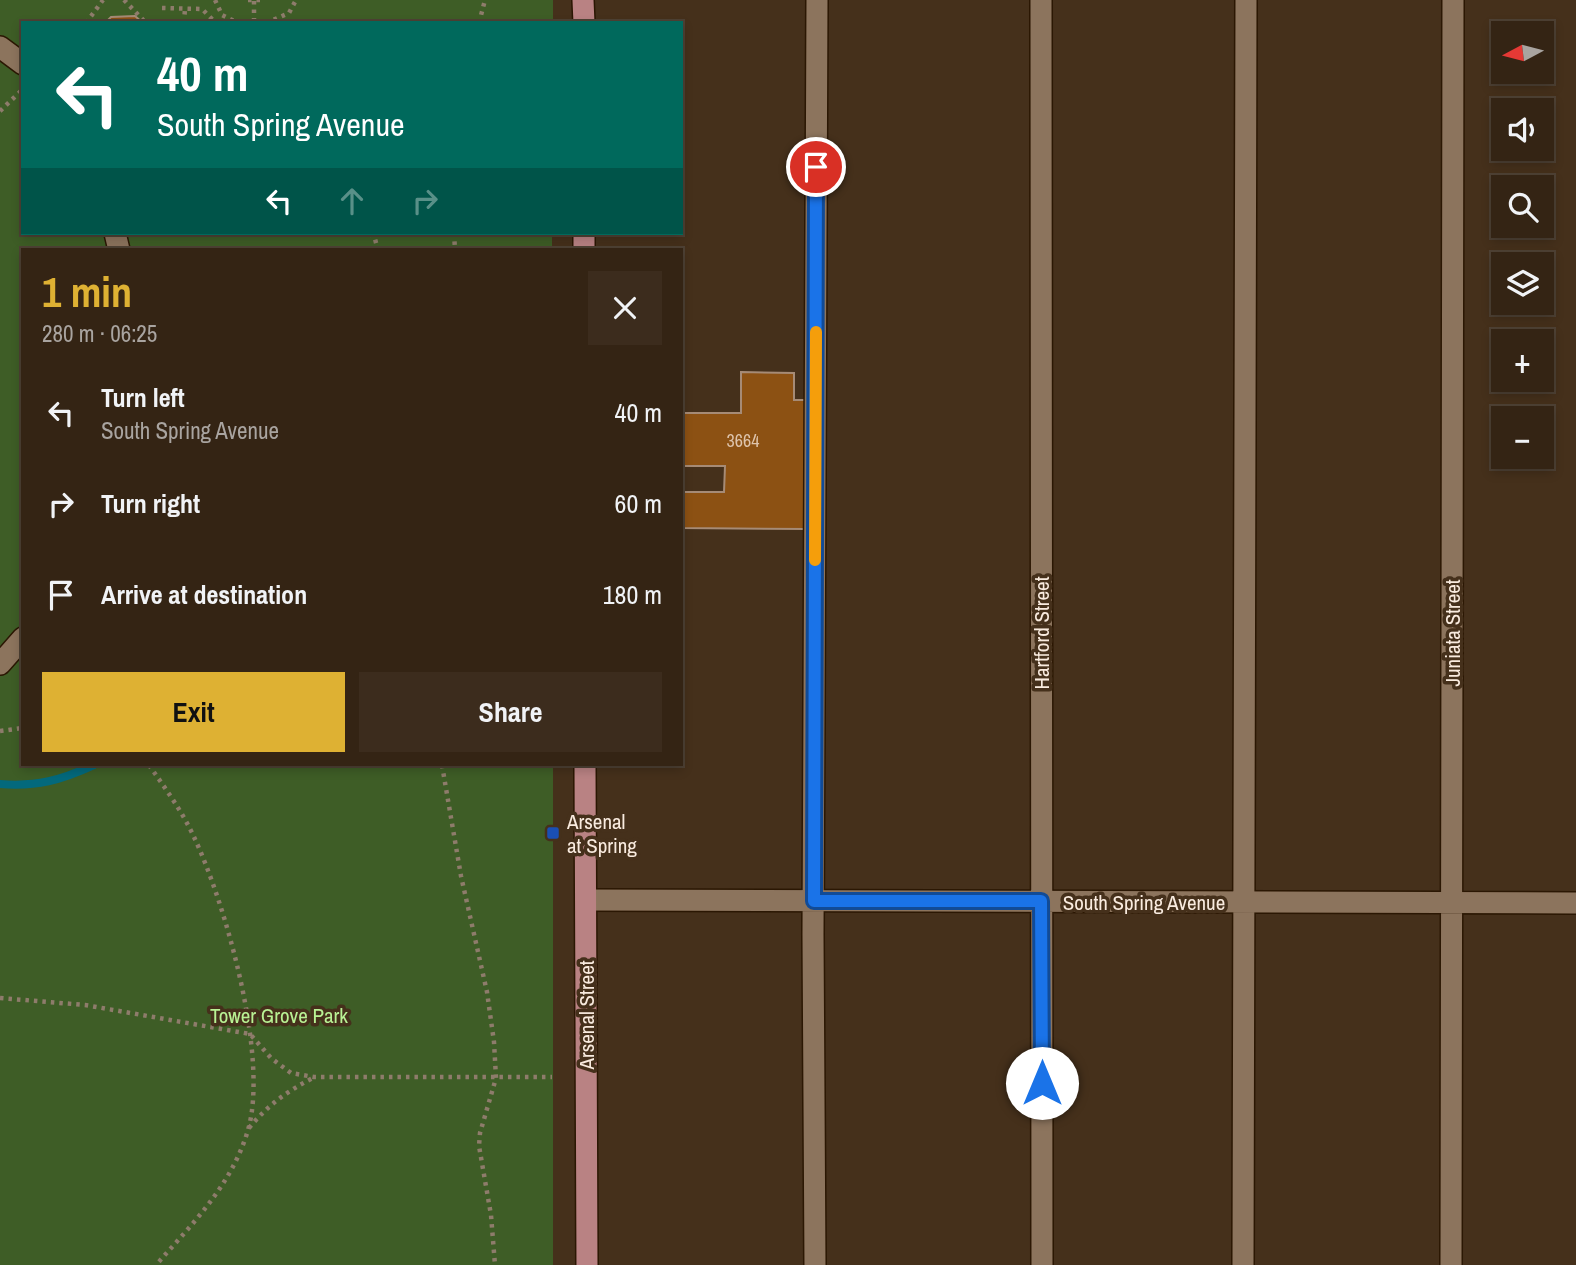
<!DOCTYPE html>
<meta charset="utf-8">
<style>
body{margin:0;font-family:"Archivo Narrow",sans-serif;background:#3c2c1d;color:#f1f3f6;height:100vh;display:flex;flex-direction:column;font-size:26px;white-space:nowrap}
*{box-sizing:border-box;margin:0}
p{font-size:23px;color:#a9a4a0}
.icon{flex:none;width:38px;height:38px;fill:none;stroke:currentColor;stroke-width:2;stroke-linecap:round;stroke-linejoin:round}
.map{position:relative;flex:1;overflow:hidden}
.side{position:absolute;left:21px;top:248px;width:662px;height:518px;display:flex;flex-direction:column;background:#342414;border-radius:0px;box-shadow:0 4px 10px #0003,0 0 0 2px #4e4134}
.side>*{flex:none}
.top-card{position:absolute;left:21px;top:21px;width:662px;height:214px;border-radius:0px;box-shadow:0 4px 10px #0003,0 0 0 2px #4e4134;background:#00695c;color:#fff;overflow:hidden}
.needle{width:46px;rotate:263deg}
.tools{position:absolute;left:1491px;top:21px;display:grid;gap:14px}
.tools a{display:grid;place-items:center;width:63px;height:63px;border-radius:0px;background:#342414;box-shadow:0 4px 10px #0003,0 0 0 2px #4e4134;font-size:35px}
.pin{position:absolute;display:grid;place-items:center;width:60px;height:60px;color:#fff;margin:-30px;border:4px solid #fff;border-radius:50%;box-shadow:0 2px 7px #0007}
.me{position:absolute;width:77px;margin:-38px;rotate:0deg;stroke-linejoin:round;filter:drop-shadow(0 0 5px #0008)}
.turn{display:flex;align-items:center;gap:24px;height:147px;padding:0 21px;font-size:32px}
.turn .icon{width:91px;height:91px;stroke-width:2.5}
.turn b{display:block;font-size:49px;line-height:60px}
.lanes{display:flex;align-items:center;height:66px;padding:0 21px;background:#0003;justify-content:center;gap:35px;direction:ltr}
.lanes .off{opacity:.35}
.round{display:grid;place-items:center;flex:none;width:74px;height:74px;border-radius:0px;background:#3c2c1d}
.summary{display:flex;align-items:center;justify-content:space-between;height:119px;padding:0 21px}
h1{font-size:42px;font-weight:800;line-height:52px;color:#deb133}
.cta{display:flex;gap:14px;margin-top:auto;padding:14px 21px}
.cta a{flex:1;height:80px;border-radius:0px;background:#deb133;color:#111;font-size:28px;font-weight:800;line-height:80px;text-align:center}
.cta a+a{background:#3c2c1d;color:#f1f3f6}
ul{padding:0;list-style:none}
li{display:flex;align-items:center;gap:21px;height:91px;padding:0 21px}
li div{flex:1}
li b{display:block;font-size:26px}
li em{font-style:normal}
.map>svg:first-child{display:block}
.green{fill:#3e5d26}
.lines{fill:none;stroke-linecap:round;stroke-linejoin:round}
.stream{stroke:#03697c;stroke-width:8}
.building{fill:#8c5113;stroke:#a68b76;stroke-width:2}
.minor-casing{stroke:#2b1703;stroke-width:24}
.major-casing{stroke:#2b1703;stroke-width:24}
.path{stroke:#8e7c6b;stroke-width:4.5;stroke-dasharray:3.5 5;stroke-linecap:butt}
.minor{stroke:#8c745d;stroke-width:21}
.major{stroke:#b98283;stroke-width:21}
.route-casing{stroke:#114b97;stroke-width:18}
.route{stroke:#1a73e8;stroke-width:12}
.slow{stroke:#f59e0b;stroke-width:12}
.transit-dot{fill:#1a4fb4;stroke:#45301b;stroke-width:2.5}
.labels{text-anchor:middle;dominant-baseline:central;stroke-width:7;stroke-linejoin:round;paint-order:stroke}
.number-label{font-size:18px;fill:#dec4ac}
.street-label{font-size:21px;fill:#f9ebdf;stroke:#45301b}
.poi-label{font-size:21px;fill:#f9ebdf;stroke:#45301b;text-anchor:start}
.park-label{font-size:21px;fill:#b9f294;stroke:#45301b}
</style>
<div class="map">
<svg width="1576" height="1265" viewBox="0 0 1576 1265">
<rect width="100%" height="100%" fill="#45301b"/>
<path class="green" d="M0,0H553V23H23V233H552V250H23V765H553V1265H0Z"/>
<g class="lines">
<path class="stream" d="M0,784C37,787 61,780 94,765"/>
</g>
<path class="building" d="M135,16L143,23H105L111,17Z
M741,372L794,373V400H806V529L681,528V492H724L725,466H681V402V413H741Z"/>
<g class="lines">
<defs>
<path id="minor" d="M1041,0L1042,1265
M0,47L23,64
M115,233L119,250
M0,664L23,638
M586,900L1576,903
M815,1265L813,935L817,0
M1243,1265L1246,0
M1451,1265L1453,0"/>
<path id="major" d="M583,0L584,23
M584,233V250
M585,765L587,1265"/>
</defs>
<use href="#minor" class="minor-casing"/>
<use href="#major" class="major-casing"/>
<path class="path" d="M124,0L146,23
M215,0L222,15L238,23
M248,0H260
M254,1V23
M162,8L202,9L216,23
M86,23L103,0
M184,23L185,8
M266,23L289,13L296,0
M479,23L485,0
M0,111L23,89
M370,233L375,239L378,250
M454,233L455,250
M0,731L23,728
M149,765C165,788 182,811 194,837C226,905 269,1058 248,1130C232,1185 192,1224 156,1265
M442,765L461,876L487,992L494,1042L496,1078L480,1133L479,1146L491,1215L495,1265
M0,998L85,1005L250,1034L271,1058L291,1073L314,1077H552
M249,1128C267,1106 287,1091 313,1078"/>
<use href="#minor" class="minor"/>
<use href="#major" class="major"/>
</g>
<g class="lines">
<defs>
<path id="route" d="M816,167L814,901H1041L1042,1083"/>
</defs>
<use href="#route" class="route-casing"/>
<use href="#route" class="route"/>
<path class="slow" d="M815,560L816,332"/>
</g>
<rect class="transit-dot" x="546" y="826" width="14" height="14" rx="3.5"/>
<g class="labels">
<g class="number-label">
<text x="743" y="440">3664</text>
</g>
<g class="street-label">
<text transform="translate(1041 633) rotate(-90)">Hartford Street</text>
<text transform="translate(1452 633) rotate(-90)">Juniata Street</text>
<text x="1144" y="902">South Spring Avenue</text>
<text transform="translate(586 1015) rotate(-90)">Arsenal Street</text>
</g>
<g class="poi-label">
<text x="567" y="821">Arsenal<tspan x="567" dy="24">at Spring</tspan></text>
</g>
<g class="park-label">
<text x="279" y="1015">Tower Grove Park</text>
</g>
</g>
</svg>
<div class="tools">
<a><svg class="needle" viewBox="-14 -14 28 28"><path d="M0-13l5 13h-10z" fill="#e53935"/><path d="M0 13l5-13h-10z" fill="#a9a4a0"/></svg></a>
<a><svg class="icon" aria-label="sound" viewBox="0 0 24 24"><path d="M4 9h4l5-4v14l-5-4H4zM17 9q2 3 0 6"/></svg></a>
<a><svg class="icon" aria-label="search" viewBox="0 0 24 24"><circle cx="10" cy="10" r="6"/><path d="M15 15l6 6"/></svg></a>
<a><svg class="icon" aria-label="layers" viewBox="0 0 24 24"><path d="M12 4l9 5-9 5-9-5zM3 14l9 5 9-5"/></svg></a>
<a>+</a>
<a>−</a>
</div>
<div class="pin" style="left:816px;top:167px;background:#d93025"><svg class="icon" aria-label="arrive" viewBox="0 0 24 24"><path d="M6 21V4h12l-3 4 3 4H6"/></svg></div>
<svg class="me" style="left:1042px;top:1083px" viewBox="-20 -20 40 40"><circle r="19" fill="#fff"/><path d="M0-13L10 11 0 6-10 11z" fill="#1a73e8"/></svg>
<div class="top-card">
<div class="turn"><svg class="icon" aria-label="left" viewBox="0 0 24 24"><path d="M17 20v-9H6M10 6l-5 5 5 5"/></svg><div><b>40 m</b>South Spring Avenue</div></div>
<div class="lanes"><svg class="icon" aria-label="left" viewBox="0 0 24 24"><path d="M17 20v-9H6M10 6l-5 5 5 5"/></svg><svg class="icon off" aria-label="ahead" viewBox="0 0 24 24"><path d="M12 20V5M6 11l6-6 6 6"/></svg><svg class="icon off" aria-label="right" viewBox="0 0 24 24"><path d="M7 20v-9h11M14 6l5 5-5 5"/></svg></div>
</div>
<section class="side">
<div class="summary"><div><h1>1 min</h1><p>280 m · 06:25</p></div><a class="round"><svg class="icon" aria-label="close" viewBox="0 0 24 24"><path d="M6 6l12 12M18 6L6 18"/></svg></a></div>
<ul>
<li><svg class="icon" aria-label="left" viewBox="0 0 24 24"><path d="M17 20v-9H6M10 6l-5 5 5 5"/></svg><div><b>Turn left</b><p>South Spring Avenue</p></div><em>40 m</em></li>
<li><svg class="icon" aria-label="right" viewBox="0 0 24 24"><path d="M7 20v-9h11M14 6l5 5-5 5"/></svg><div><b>Turn right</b></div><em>60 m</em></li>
<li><svg class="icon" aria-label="arrive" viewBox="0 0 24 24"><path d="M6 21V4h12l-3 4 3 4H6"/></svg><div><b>Arrive at destination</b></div><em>180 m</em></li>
</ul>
<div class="cta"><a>Exit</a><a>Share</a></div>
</section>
</div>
